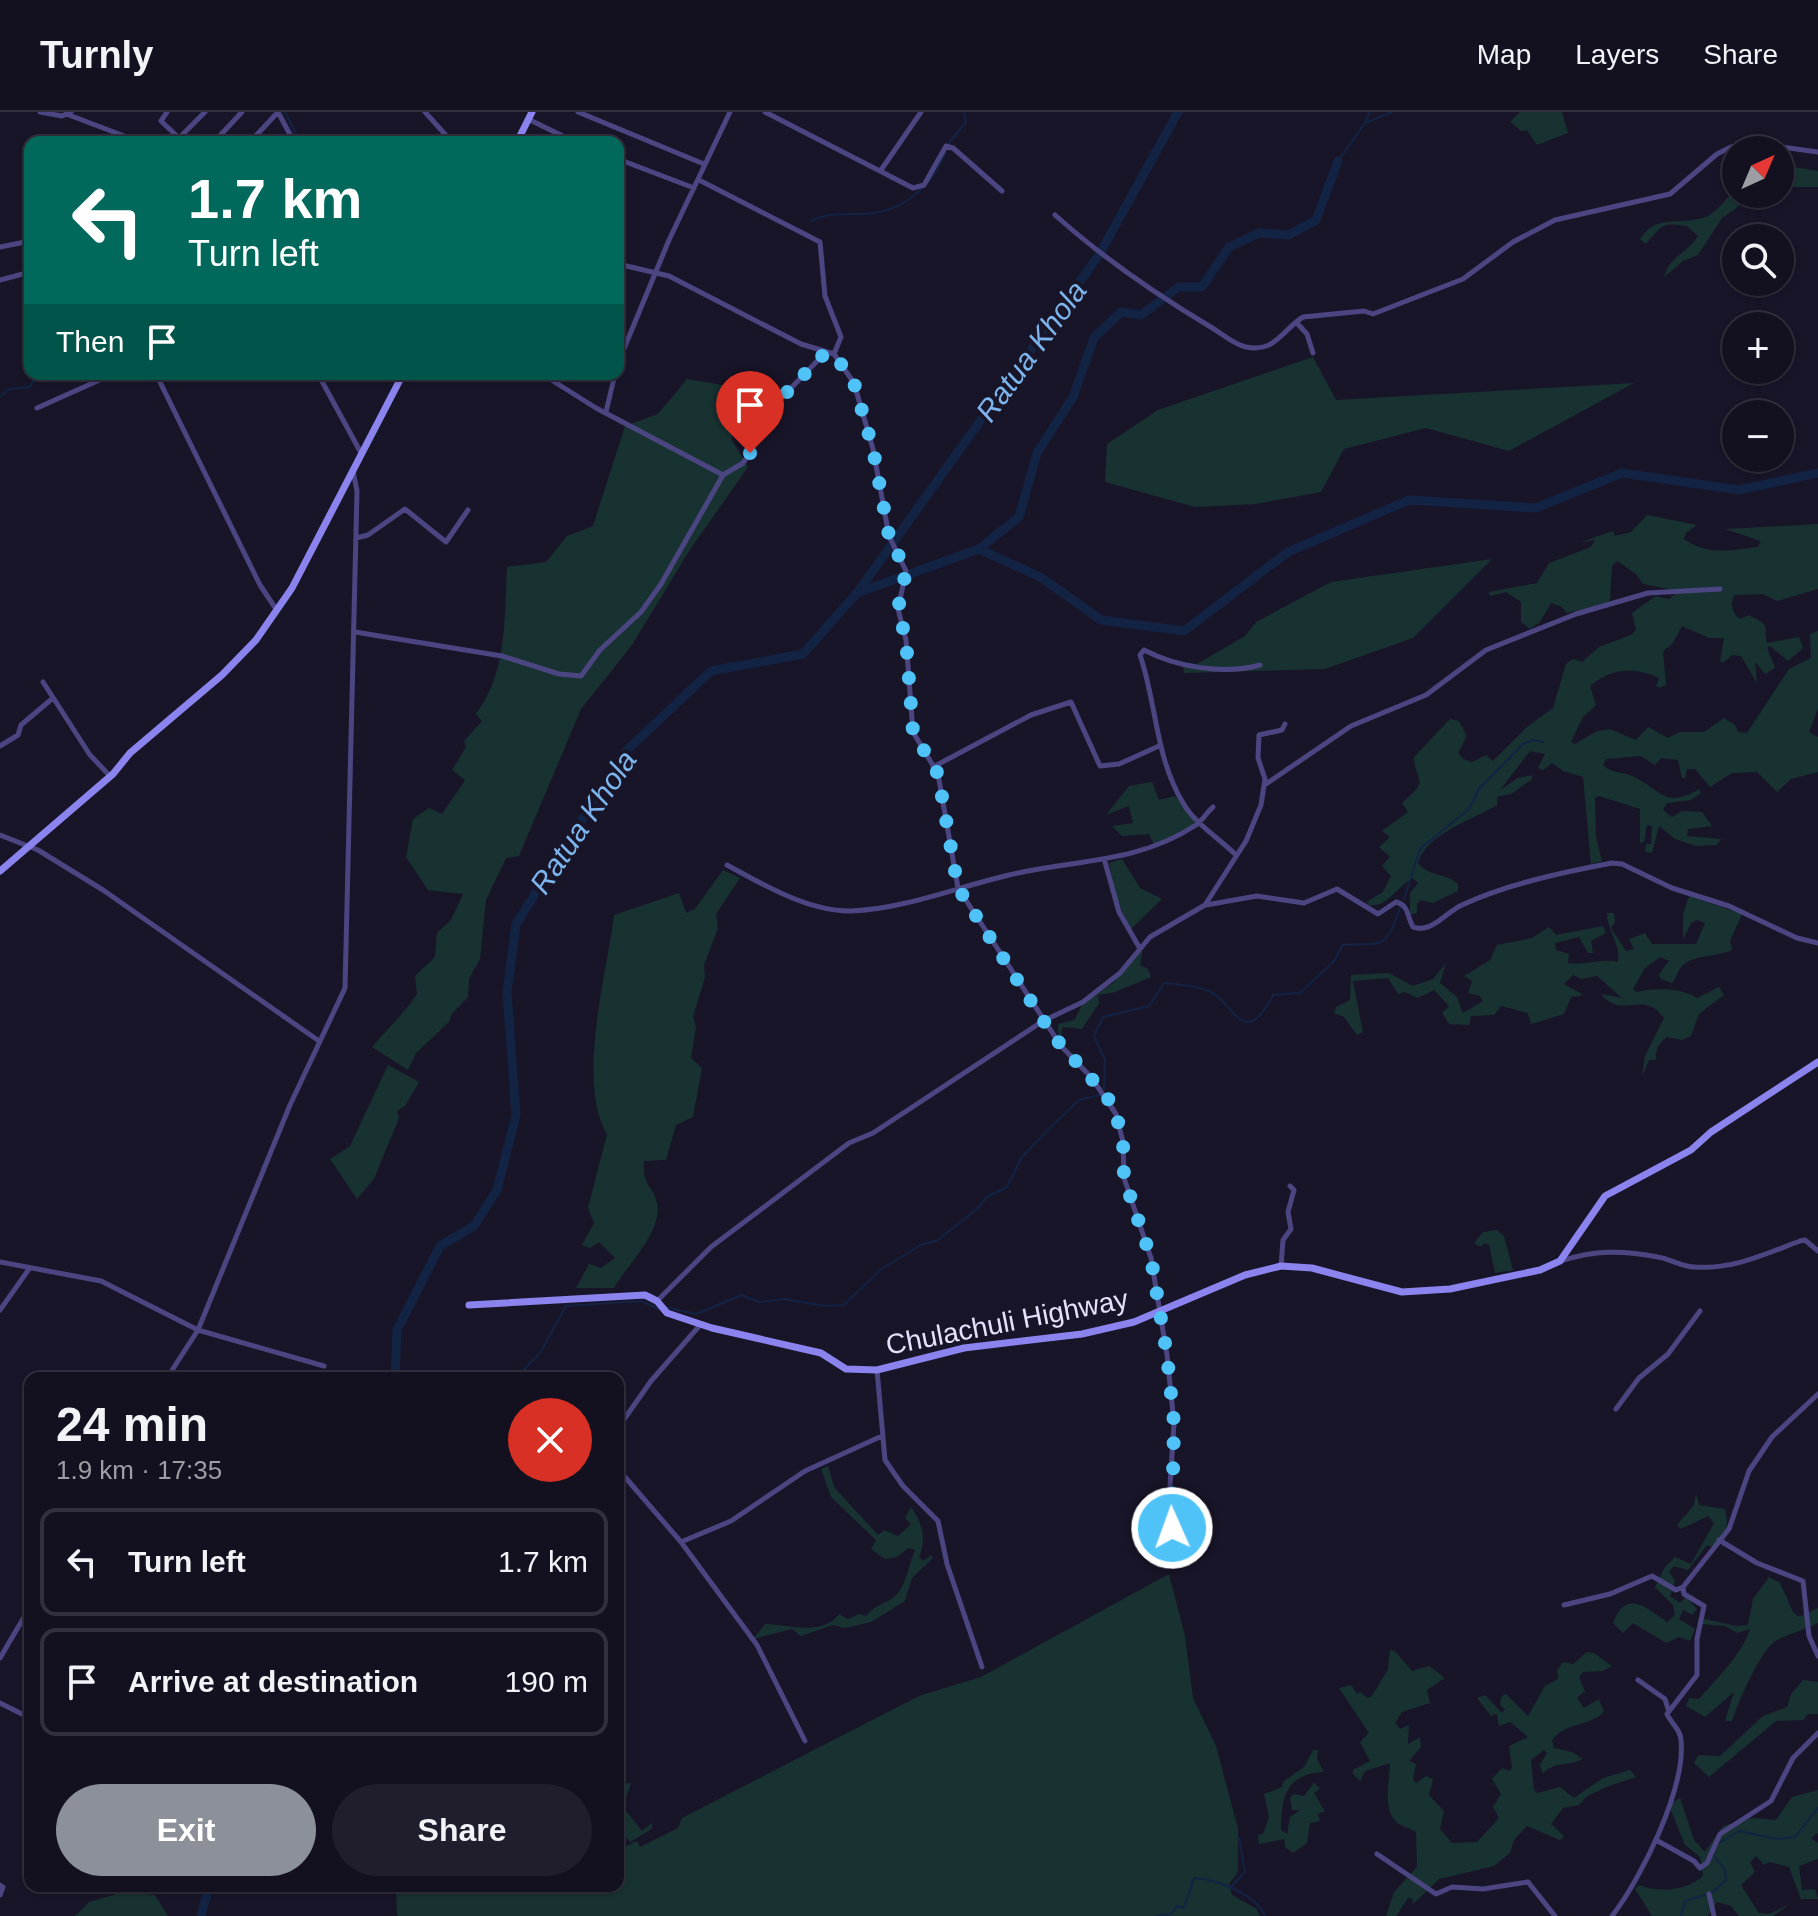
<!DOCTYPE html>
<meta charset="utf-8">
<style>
body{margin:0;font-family:Arial,sans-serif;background:#201e2c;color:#f1f3f6;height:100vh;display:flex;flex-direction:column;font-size:30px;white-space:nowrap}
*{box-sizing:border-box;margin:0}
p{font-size:26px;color:#9d9da4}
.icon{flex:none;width:44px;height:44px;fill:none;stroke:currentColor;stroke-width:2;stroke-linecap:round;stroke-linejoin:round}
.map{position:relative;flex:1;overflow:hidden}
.drawer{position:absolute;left:24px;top:1260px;width:600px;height:520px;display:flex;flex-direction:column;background:#13101f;border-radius:16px;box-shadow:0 2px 6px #0004,0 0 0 2px #32303d}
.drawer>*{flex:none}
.guide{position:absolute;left:24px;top:24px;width:600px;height:244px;border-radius:16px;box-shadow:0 2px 6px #0004,0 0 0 2px #32303d;background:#00695c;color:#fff;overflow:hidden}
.needle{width:52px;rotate:44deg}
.tools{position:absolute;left:1722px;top:24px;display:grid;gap:16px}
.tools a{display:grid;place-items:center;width:72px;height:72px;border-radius:50%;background:#13101f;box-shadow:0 2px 6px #0004,0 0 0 2px #32303d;font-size:40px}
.pin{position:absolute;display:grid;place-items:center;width:68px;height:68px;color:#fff;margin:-82px -34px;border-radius:50% 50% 50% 0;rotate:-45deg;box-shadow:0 0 8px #0007}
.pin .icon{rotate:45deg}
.me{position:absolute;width:88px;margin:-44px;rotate:358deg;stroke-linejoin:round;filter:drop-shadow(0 0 6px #0008)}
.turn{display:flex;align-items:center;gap:28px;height:168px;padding:0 32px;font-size:36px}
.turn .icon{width:104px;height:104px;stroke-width:2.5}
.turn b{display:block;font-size:56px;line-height:68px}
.then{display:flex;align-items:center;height:76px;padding:0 32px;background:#0003;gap:16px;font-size:30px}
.round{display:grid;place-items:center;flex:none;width:84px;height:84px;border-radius:42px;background:#201e2c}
.summary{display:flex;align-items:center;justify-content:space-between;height:136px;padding:0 32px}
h1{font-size:48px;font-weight:600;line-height:60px}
.action{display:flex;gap:16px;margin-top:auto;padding:16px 32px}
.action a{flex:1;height:92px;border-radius:48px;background:#8c9099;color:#fff;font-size:32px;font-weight:600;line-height:92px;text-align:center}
.action a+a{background:#201e2c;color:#f1f3f6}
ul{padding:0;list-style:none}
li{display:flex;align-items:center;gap:24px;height:108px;margin:0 16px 12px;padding:0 16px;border:4px solid #32303d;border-radius:16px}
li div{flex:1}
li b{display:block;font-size:30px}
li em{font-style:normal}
header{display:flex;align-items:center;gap:48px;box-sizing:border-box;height:112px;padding:0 40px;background:#13101f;border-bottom:2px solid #32303d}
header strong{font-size:38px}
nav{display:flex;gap:44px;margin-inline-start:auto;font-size:28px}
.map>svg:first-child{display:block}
.green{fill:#183232}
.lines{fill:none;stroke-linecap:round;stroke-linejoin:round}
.stream{stroke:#132344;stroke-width:2}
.river{stroke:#132344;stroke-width:9}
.street{stroke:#4b4681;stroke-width:5}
.secondary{stroke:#8b84ee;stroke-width:7}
.route{stroke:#4fc3f7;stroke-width:14;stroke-dasharray:0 25.2}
.labels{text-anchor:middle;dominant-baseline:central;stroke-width:8;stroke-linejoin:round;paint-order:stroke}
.street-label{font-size:28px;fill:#e5e1fb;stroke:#191529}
.water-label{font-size:30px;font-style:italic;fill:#7cb4ed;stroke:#191529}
</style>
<header>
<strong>Turnly</strong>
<nav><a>Map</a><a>Layers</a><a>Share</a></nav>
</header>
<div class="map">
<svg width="1818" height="1804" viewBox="0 0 1818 1804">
<rect width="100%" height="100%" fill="#191529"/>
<path class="green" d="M1520,0H1562L1568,21L1537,33L1527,18L1521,19L1510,10Z
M1794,55L1818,59V75H1780V56Z
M1736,76V82H1756L1722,106L1698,143L1683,149L1664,165C1670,143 1687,142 1698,124L1687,114C1660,110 1663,113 1646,132L1640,127C1655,102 1680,113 1703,106C1716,102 1727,86 1736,76Z
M1313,245L1336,288L1634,271L1509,339L1426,316L1344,337L1321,380L1255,392L1195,395L1105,370L1107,332L1158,298Z
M687,267L729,274L732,328L748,355L689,439L632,533L581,597L519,744L506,746L486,788L480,847L469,867L468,885L451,903L449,910L416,941L408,958L372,935C388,916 403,903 417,882L415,864L435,845L437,821L451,808L463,782L428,778L406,745L413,707L429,696L442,702L465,668L452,658L466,635L464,629L482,609L476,602C508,559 504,507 507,455L546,450L567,424L593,414L625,314L658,302Z
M1647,403L1697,413L1686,421L1684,427C1707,444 1731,438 1758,435L1761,429L1725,417L1818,412V477L1777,489L1763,482L1735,483C1729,491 1732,501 1740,507L1749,503C1773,515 1762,513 1767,531L1799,525L1803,536L1788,549L1770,534L1767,536L1775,556L1765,562L1755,550L1757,571L1741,544L1732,543L1723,551L1720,549L1724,526H1709L1682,514L1672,532L1663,539L1666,573L1659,576L1656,574L1659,566C1634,554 1611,556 1590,574L1596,593L1583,605L1571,630L1575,632L1597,619L1610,617L1636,628L1648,615L1668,626L1679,620H1704L1724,606L1735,613L1738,620L1747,621L1789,557L1811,546L1810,522L1818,519V596L1809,620L1818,625V660L1791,667L1777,680L1757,660L1732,661L1710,675L1695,657H1687L1685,666H1682L1678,648L1661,646L1655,653L1641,644L1606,647L1603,653C1612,662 1621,659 1632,664C1661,677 1664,698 1699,677L1701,681L1691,688L1667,691L1663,698L1672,705L1682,699L1702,700L1712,714L1688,717L1687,724L1721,727L1717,733L1696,734L1675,727L1659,714L1652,741L1645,740L1646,732H1651L1652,714L1647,713L1644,730L1640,731V697L1599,684L1595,686L1596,725L1602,749L1591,752L1583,665L1563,659L1552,651L1543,658L1538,656L1545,642L1530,639L1500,678L1518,666L1532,663V667L1511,682L1497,685V693C1472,708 1426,722 1418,751C1428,765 1445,760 1458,772V779L1433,791L1421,788L1417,792V801L1410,803V781L1418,771L1413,766C1397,774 1388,796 1369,793L1366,790L1383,780L1391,764L1382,754L1390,745L1379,735L1390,725L1382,719L1408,700L1402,691C1431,665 1416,674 1414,645L1450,607L1459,609L1467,624L1458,641L1463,647L1472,650L1486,643L1493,649L1527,615L1553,596L1566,552L1573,547L1582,550L1599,535L1631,523L1636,518L1632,501L1656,484L1669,487L1675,482L1674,478L1643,472L1636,462L1617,449L1612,454L1610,488L1606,493L1566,501L1562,495L1551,491L1540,510L1530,517L1521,510V490L1506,480L1490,484L1489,480L1537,471L1549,451L1591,435L1595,428L1581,430L1613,419L1615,424L1631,420Z
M1492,447L1413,526L1325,557L1184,561L1183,552H1197L1245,524L1256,510L1331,470Z
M1152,670L1159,688L1175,684L1196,711L1154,733L1149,722L1122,724L1112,714L1133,711L1129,694L1106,703L1129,674Z
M1122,747L1140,776L1162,787L1130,818L1116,785L1109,751Z
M723,758L740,766L716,802L718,816L704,853L705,865L693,905L696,915L691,946L702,956L693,1005L676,1013L666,1048L644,1049C642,1076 653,1072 657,1091C663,1119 627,1153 614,1176H576L589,1152L601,1156L615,1146L599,1130L590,1136L582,1133L594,1111L588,1096L607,1022C576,970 607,862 614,803L679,781L686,801L695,797Z
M1689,784L1742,802L1730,829L1732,838C1717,845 1694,842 1682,854C1677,859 1677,866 1672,871L1661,867L1659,862L1669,849L1660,845L1645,856L1633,877L1636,880C1654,876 1680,875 1697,886L1719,875L1724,883L1699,902L1691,924L1682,928L1667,925C1659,931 1655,938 1656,948H1649L1642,964L1645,944L1664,906C1643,877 1621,908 1601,882L1622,886L1597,864L1581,867L1573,863L1564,872L1582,882L1580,884L1571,885L1564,902L1531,912L1528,901L1501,894L1494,903L1471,904L1469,913L1449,912L1442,901L1449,894L1434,878L1418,886L1405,880L1398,882L1388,866L1353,869L1363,920L1357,923L1344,905L1334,901L1336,895L1350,888L1351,863L1389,861L1413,874L1433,867L1446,851L1440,871L1457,885L1463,901L1483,889L1480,884L1468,881L1472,869L1464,864L1490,848L1497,833L1532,826L1549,815L1556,823L1603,814L1606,821L1591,829L1593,841H1588L1579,825L1555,831L1556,838L1569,842L1568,851C1583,854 1600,846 1618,850C1621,833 1607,818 1607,801H1614L1615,810L1611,816L1626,839L1634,837L1629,827L1645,821L1652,832H1696L1705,811L1697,808L1691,811L1683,828V803Z
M1144,831L1140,853L1148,857L1151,865L1115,880L1098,883L1099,891L1082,917L1063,915L1059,929L1058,912L1074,908L1082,893L1114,870Z
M388,953L419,970L405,994L397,999L399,1006L374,1067L357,1087L330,1047L350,1034Z
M1497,1118L1504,1124L1513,1158L1495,1161L1489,1133L1485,1131L1480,1135L1474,1131L1483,1120Z
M828,1354L834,1375L878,1423L884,1418L898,1424L911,1412L905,1406L911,1395C922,1411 927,1426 919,1445L923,1449L931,1443L933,1446L912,1466L905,1489L871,1510L845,1516L833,1513L801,1524L792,1517L753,1527L765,1512C789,1513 824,1524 839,1502L848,1507L859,1502L866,1504C875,1492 890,1491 898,1481C907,1470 909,1451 915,1438L908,1436L897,1445L885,1447L871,1437L876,1428L831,1385L821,1357Z
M1696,1381L1699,1393L1725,1397C1729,1412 1727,1426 1716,1436L1707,1433L1688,1458L1674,1454L1669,1460L1675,1469L1670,1484L1680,1491L1686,1485L1697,1497L1692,1503L1683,1498L1679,1507L1695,1517L1690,1529L1679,1525L1666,1531L1633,1511L1623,1521L1613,1511C1626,1477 1645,1495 1667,1510L1675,1503L1673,1493L1655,1475L1665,1455L1675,1445L1691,1452L1714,1411L1708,1404L1681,1417L1677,1413L1694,1393Z
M1169,1462L1185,1524L1193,1586L1216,1634L1238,1717V1760L1229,1772L1232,1783L1257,1797L1260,1804H398L397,1801L396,1778L401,1774H618V1738L637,1729L640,1735L678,1716L682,1706L919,1584L981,1565Z
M1769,1465L1780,1471L1793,1500L1799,1505L1818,1496V1511C1805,1517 1790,1522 1777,1528C1761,1536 1737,1593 1732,1609H1725L1734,1580L1705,1605L1686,1594L1689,1586L1699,1587C1718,1565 1741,1544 1750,1517L1737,1521L1725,1514L1702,1512L1701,1506L1736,1514L1748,1513L1753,1487Z
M1390,1538L1395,1539L1412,1559L1429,1554L1445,1566L1427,1578L1430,1591L1402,1600L1395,1611L1400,1617L1409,1613L1408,1632L1420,1625L1421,1635L1409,1649L1416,1652L1413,1667L1416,1671L1426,1664L1433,1667L1429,1683L1444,1699L1440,1717L1452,1731L1477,1730L1499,1706L1493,1695L1501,1682L1492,1667L1502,1656L1509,1659L1512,1656L1509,1634L1528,1625L1510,1610L1499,1614L1497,1602L1491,1604L1477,1586L1485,1583L1502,1601L1505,1597L1500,1593L1501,1585L1506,1582L1528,1604L1545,1574L1558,1567L1557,1558L1563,1550L1573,1552L1587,1540L1594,1541L1612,1554L1603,1559L1583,1560L1579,1565L1585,1579L1577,1586L1584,1596L1599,1587L1604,1600C1588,1615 1566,1610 1552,1628L1554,1636L1572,1640L1583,1647C1569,1655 1554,1648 1543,1662L1540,1653L1547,1641L1544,1638L1531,1648L1534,1678L1537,1681L1560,1675L1574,1686L1603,1666L1630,1658L1636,1665L1609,1674L1587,1684L1579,1693L1563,1696L1551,1712L1564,1724L1560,1728L1527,1714L1514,1728L1510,1741L1494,1754L1439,1767L1413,1792L1412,1786H1408L1396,1804H1386L1394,1780L1417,1755L1416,1720C1411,1716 1405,1716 1399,1712C1381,1700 1390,1669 1390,1651L1365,1659L1360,1669L1353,1662V1658L1370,1649L1360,1630L1369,1621L1339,1576L1351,1573L1357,1582L1360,1580L1368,1586L1372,1584L1388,1557Z
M1803,1568L1818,1570V1602H1808L1803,1608L1776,1609L1709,1665L1694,1651L1698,1643L1720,1644L1763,1604L1787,1595L1791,1582Z
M1313,1638H1318L1317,1647L1324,1660C1287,1662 1281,1683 1281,1718L1287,1722L1290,1705L1300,1698H1292L1290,1686L1294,1682L1304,1684L1314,1671L1320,1676L1314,1681L1325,1700L1318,1701L1320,1709L1310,1711L1307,1731L1293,1741L1285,1735V1727L1259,1732L1258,1723L1263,1722L1269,1705L1264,1682L1282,1675L1284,1669L1304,1655Z
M631,1671L623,1695L642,1719L652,1711V1717L630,1730L618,1716L623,1695L618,1686V1672Z
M1818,1678V1721L1811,1726L1818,1731V1747L1799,1754L1802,1778L1815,1777L1818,1787H1801L1789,1755L1770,1750L1764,1753L1756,1744L1750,1750L1755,1760L1741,1773L1759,1801L1769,1802L1790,1792L1773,1804H1739L1731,1794L1717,1790L1708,1804H1652L1635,1777L1639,1773C1658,1781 1687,1779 1703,1764L1700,1745L1685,1733L1671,1698L1672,1691L1680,1686L1694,1728L1705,1740L1723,1714L1752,1706L1776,1708L1792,1685Z
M124,1780L155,1783L168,1804H75L89,1790Z"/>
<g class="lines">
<path class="stream" d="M285,0L300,30
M1365,10L1370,0
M948,32L966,10L964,0
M1338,49L1365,11L1392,0
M811,109C828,101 841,102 860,102C900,102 929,78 945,42
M0,285L9,277L30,275L36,262
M1404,787L1420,737L1469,697L1479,677L1523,632L1532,628L1543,630
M1104,977L1105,948L1094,924L1103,905L1149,894L1164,871C1177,872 1196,874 1209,879C1234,889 1243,941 1273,883L1300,881L1334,849L1343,833C1383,830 1385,840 1400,796
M665,1195L696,1202L742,1183L759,1190L784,1187L825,1194L844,1193L880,1158L921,1133L938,1128L977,1097L987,1085L1007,1075L1021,1046L1048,1018L1079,988L1100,983
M516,1266L540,1241L566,1194L641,1189L659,1197
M1719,1731L1739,1719L1777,1727L1795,1725L1818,1696
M1230,1776L1245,1760L1239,1726
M1157,1804L1171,1802L1177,1794L1184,1796L1194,1766C1215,1767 1255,1781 1265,1804
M1681,1804L1685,1789L1712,1781L1726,1768L1725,1758L1713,1743"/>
<path class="river" d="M979,437L1019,405L1037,341L1073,285L1094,226L1121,200L1141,203L1179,175H1202L1229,135L1259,121L1289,123L1316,108L1338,49
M857,481L979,437L1042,466L1101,508L1184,519L1288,440L1409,388L1536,396L1622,361L1739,378L1818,361
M395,1266L397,1218L440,1134L474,1114L497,1078L516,1003L507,880L516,812L626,639L711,559L803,542L857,481L1099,143L1178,0
M201,1804L209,1774"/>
<path class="street" d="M40,0L62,4L71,0
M167,0L161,9L179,26
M425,0L452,30
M578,0L704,52
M765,0L913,76L924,73L946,34L953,36L1002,79
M69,3L140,30
M528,7L575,30
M177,28L205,0
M214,30L242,0
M250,30L278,0L294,30
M618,47L694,76
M881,58L921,0
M699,68L820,130L825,184L841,225L834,242
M1055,103C1103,146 1154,181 1209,214C1220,220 1234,233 1246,235C1276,241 1283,217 1303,205L1364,199L1373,202L1463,167L1513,130L1555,108L1670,82L1717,42L1731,35L1753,31L1818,40
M0,135L30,129
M618,152L669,164L801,232L834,242L854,271L873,337L889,424L906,459L898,497L906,528L913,620L938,662L958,776L1061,934L1091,965L1116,1002L1123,1030L1124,1066L1151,1146L1167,1243L1174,1311L1170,1374L1174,1454
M0,168L30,160
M1296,210L1307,222L1313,241
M618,251L669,128L730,0
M156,262L260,473L276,497
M318,262L361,341
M542,262L596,296L723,363
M37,296L113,262
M606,300L615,262
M356,426L368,423L405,397L446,430L468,398
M355,520L502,544L559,562L581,564L600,538L641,500L661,472L723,363L743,351L750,341L748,326L763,305L824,242
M43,570L90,643L110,664
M0,634L18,623L21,613L53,586
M933,655L1031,603L1071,590L1100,654L1119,652L1159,634
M1266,672L1351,614L1426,583L1486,538L1576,502L1648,481L1720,477
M0,723L38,738L103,778L319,929
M1236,743C1219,726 1195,712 1183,691C1155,644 1157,593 1140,543L1144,538C1176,555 1224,563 1260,553
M1105,750L1119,800L1139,835
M727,753C762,772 809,800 851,799C903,797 955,776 1005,764C1072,747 1135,753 1196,713C1203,708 1207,700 1213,695
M1206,793L1257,784L1304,791L1337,777L1378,802L1396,790C1409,793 1407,805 1413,815C1431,822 1446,800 1462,793C1507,772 1564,760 1612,751L1622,752L1672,776L1729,794L1797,826L1818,831
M1561,1149C1594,1138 1623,1138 1658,1145C1670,1147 1681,1154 1693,1155C1733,1158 1765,1142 1800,1129L1805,1128L1818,1139
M0,1150L101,1169L198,1218L324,1254
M1281,1154L1283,1128L1291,1117L1288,1100L1294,1078L1290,1074
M657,1189L711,1135L849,1031L873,1021L1043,909L1083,890L1120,861L1150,825L1205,793L1246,729L1261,693L1265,667L1258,646L1259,623L1282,618L1285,612
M0,1198L29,1157
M877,1258L885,1348L903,1374L938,1409L947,1452L982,1555
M167,1266L198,1218L290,993L345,876L357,379L353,359
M1616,1297L1639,1266L1668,1242L1700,1199
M618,1316L651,1269L701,1212
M618,1357L681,1430L757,1533L805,1629
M1719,1428L1757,1451L1803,1469L1809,1524L1818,1544
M681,1430L731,1409L805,1359L882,1324
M1564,1493L1610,1482L1652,1464L1676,1478L1683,1475L1729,1417L1749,1359L1772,1325L1818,1282
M0,1546L30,1495
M1638,1568L1665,1587L1668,1597
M0,1591L30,1606
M1656,1728L1694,1749L1700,1756L1707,1751L1720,1722L1771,1689L1793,1646L1818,1621
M1377,1742L1436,1782L1452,1775L1483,1777L1528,1770L1555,1804
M0,1773L3,1775L0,1783
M1709,1782L1714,1804
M1612,1804C1641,1767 1686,1676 1681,1628C1681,1618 1671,1611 1667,1602L1697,1563V1527L1704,1494L1684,1482L1683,1475"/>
<path class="secondary" d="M517,30L532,0
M0,759L113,662L130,641L222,563L256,528L292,476L403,262
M469,1193L645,1183L657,1189L667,1201L712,1216L821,1241L846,1257L877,1258L964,1236L1082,1222L1134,1210L1245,1163L1281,1154L1312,1156L1402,1180L1450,1177L1540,1158L1560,1149L1605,1084L1691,1038L1711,1020L1818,950"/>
</g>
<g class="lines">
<path class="route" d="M750,341L748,326L763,305L824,242H834L854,271L873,337L889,424L906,459L898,497L906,528L913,620L938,662L958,776L1054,925L1106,983L1116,1002L1123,1030L1124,1066L1151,1146L1167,1243L1174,1311L1172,1416"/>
</g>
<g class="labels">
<g class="street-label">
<text transform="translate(1007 1210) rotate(-11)">Chulachuli Highway</text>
</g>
<g class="water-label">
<text transform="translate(1031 239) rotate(-54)">Ratua Khola</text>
<text transform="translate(583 710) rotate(-56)">Ratua Khola</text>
</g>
</g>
</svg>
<div class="tools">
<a><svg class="needle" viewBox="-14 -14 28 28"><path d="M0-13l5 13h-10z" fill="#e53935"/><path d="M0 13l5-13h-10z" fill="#9d9da4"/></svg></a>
<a><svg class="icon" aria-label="search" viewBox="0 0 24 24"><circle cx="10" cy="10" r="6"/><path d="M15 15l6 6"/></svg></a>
<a>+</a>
<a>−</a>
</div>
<div class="pin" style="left:750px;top:341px;background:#d93025"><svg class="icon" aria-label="arrive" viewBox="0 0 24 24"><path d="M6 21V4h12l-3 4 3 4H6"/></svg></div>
<svg class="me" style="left:1172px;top:1416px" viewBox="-20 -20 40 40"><circle r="17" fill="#4fc3f7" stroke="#fff" stroke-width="3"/><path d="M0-11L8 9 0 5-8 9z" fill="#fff"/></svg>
<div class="guide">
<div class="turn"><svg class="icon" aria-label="left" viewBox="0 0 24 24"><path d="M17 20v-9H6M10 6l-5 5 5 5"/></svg><div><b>1.7 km</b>Turn left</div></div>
<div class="then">Then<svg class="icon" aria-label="arrive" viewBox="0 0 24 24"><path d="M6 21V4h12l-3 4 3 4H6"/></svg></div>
</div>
<section class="drawer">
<div class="summary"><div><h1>24 min</h1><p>1.9 km · 17:35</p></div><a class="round" style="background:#d93025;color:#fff"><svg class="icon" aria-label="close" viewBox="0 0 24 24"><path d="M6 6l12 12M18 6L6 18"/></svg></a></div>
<ul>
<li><svg class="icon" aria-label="left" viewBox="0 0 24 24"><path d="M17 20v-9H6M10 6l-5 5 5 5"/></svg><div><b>Turn left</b></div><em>1.7 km</em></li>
<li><svg class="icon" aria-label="arrive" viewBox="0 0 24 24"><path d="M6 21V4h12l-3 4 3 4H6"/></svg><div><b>Arrive at destination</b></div><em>190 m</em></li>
</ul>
<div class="action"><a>Exit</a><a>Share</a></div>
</section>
</div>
